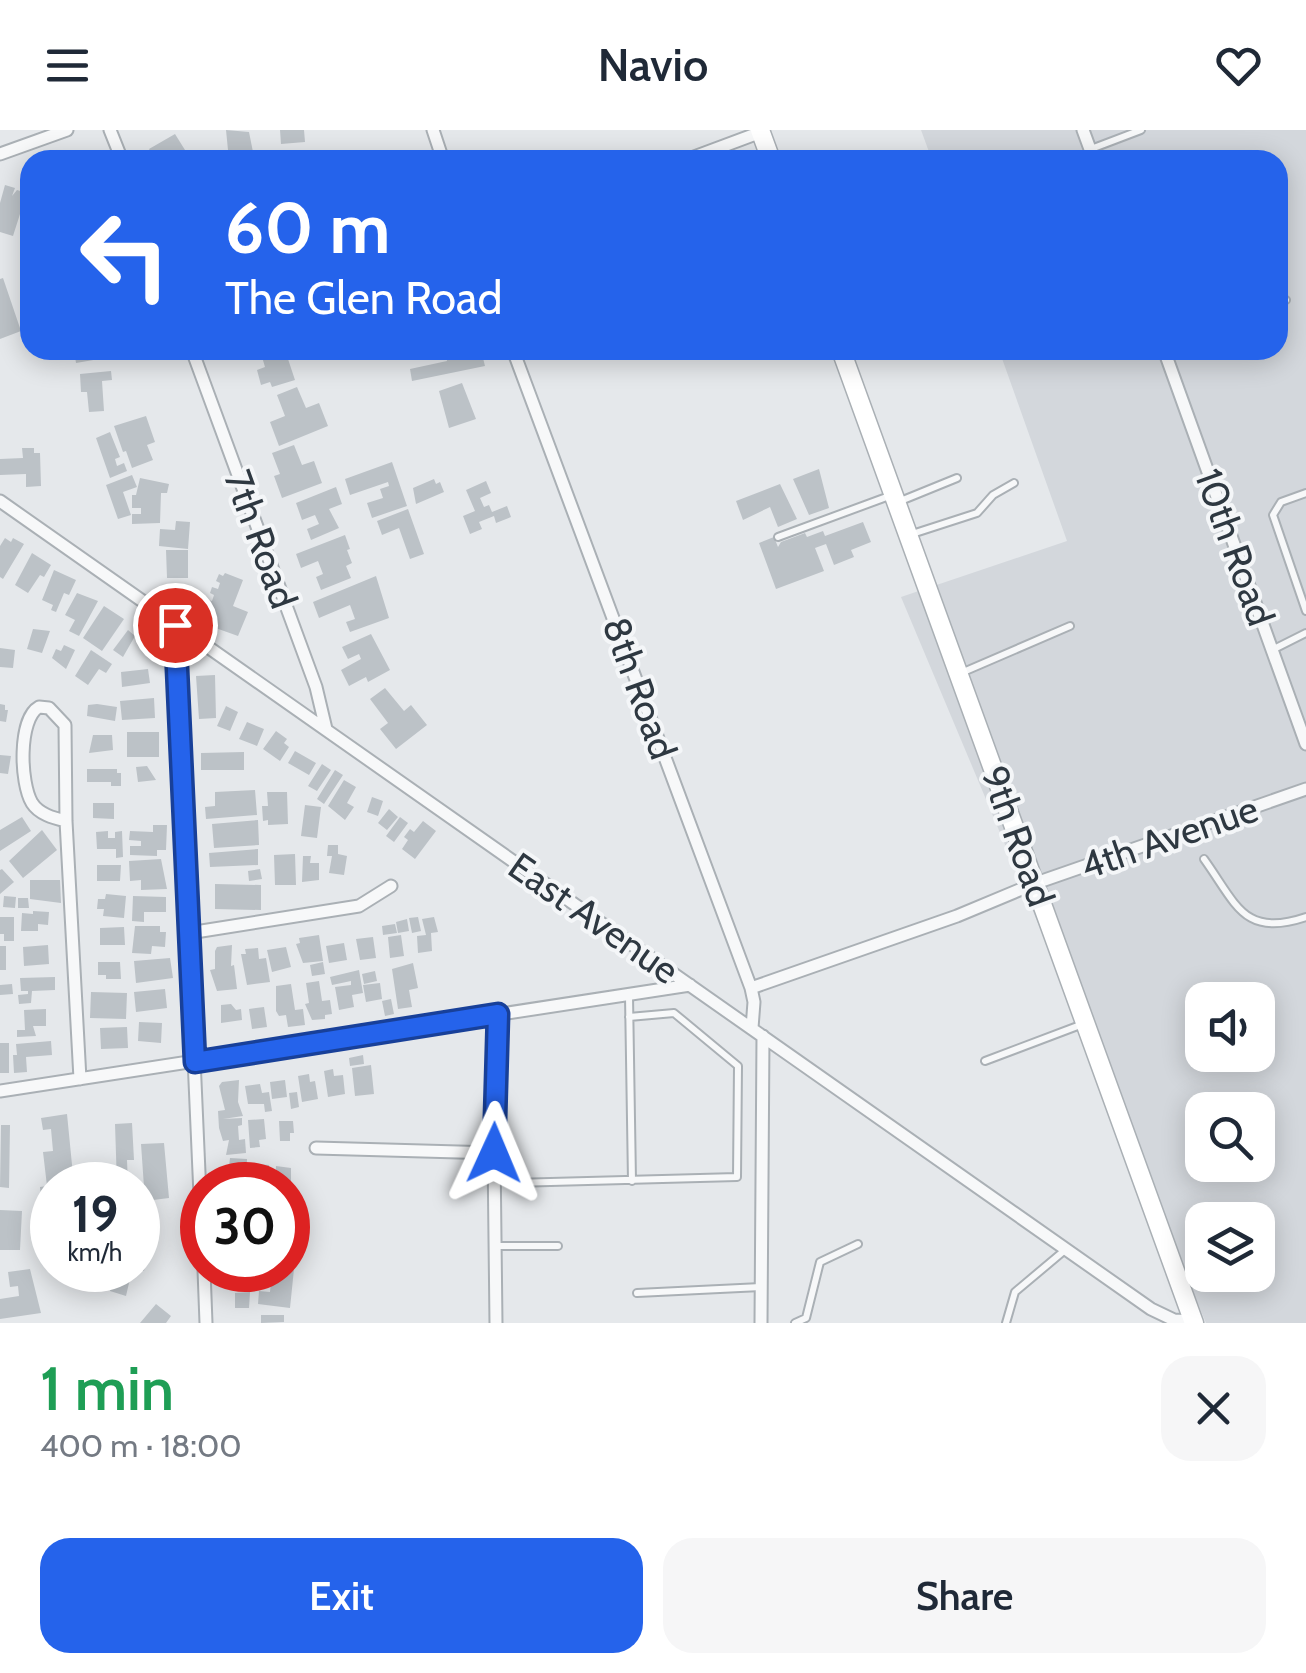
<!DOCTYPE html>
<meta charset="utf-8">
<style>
body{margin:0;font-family:Cabin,sans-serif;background:#f6f6f7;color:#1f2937;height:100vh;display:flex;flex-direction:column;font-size:38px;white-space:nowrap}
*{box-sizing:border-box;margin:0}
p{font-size:32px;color:#747a83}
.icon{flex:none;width:55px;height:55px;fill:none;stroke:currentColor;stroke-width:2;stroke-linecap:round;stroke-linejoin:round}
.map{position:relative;height:1193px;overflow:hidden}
.side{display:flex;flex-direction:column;background:#fff;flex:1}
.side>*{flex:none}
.hud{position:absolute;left:20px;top:20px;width:1268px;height:210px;border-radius:30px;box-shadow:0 5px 25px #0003;background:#2563eb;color:#fff;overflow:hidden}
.controls{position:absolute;left:1185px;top:852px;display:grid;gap:20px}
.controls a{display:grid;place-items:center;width:90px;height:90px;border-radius:20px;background:#fff;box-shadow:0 5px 25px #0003;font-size:50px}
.speed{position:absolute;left:30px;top:1032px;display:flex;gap:20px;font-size:50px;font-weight:700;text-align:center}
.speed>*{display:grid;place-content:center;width:130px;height:130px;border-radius:50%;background:#fff;box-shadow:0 5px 25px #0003;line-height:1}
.speed small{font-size:25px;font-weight:400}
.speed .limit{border:15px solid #d22;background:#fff;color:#111}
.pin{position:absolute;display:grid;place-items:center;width:85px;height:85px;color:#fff;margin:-42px;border:5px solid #fff;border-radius:50%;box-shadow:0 2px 10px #0007}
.me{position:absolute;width:110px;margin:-55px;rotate:1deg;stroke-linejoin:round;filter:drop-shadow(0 0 8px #0008)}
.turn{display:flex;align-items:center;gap:35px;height:210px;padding:0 40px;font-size:45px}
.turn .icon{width:130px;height:130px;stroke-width:2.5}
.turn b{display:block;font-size:70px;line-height:85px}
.round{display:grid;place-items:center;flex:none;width:105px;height:105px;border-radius:30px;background:#f6f6f7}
.headline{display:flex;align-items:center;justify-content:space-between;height:170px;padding:0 40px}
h1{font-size:60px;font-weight:600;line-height:75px;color:#1e9e55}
.button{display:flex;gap:20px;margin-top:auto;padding:20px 40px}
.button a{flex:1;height:115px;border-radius:30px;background:#2563eb;color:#fff;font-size:40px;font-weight:600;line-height:115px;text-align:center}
.button a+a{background:#f6f6f7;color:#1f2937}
header{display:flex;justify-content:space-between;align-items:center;height:130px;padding:0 40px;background:#fff;font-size:45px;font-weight:600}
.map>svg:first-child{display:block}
.built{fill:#d3d7dc;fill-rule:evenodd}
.building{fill:#bcc2c7}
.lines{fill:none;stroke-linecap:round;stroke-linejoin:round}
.service-casing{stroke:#aab0b5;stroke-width:10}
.minor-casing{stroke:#aab0b5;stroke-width:15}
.secondary-casing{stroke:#aab0b5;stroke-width:21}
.service{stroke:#f7f8f9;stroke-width:6}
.minor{stroke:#f7f8f9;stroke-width:11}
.secondary{stroke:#fff;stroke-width:18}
.route-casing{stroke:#184099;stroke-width:25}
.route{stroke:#2563eb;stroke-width:18}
.labels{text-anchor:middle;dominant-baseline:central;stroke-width:8;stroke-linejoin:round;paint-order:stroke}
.street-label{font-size:38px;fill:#2e3841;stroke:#f4f6f8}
</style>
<header><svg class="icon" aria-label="menu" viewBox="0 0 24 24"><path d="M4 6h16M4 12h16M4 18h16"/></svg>Navio<svg class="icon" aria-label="heart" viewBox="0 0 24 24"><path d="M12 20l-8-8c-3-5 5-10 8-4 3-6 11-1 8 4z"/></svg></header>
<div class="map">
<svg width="1306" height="1193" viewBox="0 0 1306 1193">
<rect width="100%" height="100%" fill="#e5e8eb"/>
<path class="built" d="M921,0H1306V1193H1206L901,467L1067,411L999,220H1278V30H932ZM1202,870H1258V925H1202ZM1202,980H1258V1035H1202ZM1202,1090H1258V1145H1202Z"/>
<path class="building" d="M226,0L249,2L254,27L229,30Z
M280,0H304L305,12L281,14Z
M175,4L185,20L176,25L180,30H155L149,19Z
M5,55L15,58L12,66L17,60L30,64L26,86L20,84L13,106L0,102V73Z
M3,148L21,201L0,209V149Z
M30,163V189H29L21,166Z
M74,220H104L105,228L76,233Z
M260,220H285L295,250L272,257L270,252L261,255L257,240L265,237Z
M453,220H481L485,236L412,251L410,239L447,231L446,223Z
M111,241L112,250L102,251L104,281L89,282L87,262H81L80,244Z
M462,253L476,289L449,298L439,261Z
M297,257L306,278L319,273L328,296L279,316L270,292L285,286L277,265Z
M146,286L155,312L147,315L153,330L132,338L126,321L123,322L114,296Z
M110,302L120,327L115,329L117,336L124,333L127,341L110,348L96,308Z
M294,315L302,335L314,331L322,353L282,368L274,346L280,344L272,323Z
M22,318H34V323H40L41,356L26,357V344L0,345V329L23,328Z
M392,332L407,376L372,388L367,373L383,368L380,359L389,356L388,352L350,365L345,349Z
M819,339L829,378L809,385L793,349Z
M132,345L137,357L123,362L131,385L118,389L106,355Z
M140,348L169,354L167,363H161L160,393L132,394V384H141V378H132V365H136Z
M434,349L436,354L440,352L444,362L416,374L413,358Z
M486,351L491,363L480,368L484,377L489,375L492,382L507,376L511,387L496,393L494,386L479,392L482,399L470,404L463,386L475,381L466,360Z
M780,354L797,389L778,397L770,377L743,390L736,371Z
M336,357L342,374L329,379L339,398L311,410L307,399L319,394L315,385L302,390L296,373Z
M408,379L424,424L410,429L399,398L382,405L377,391Z
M176,391L190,392L188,419L159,416L160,399L175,400Z
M863,392L871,412L851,420L854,427L834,435L826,414L815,418L824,441L776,459L759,413L774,407L778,417L781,412L805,403L807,407L823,401L825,406Z
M345,405L350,419L347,420L352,433L346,436L351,448L321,460L316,447L323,444L318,431L301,438L296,424Z
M5,408L11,412L13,408L24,414L3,449L0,447V416Z
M166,420H188V448H167Z
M32,423L51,435L44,447L40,445L28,463L15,455Z
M54,440L76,450L69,465L64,463L56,482L51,480L53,475L42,470Z
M225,443L243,450L233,476L248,482L238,506L185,487L188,479L206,486L208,480L204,479L207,470L212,471L214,465L210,463L212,457L218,459L220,453L216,451L219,444L223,446Z
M376,446L389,488L350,502L346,492L355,489L350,475L319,488L313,472Z
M77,463L98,471L79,506L69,501L75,490L65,485Z
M104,476L124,489L102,521L83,508Z
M33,499L50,501L42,523L27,519Z
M128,500L135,506L123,527L113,520Z
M371,504L390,540L368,552L366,547L349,556L341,540L361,529L359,524L348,529L342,517Z
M64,515L75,520L66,539L52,528L56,519L61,521Z
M0,518L15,520L13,538L0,537Z
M91,520L112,534L106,543L99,539L88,555L75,546Z
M148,539L150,553L122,557L121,542Z
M215,545L216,588L199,589L196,546Z
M385,558L404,581L411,575L427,595L396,619L380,599L388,593L370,569Z
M154,568L155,588L122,590L120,571Z
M0,574L5,575V580H8L6,592L0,591Z
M97,574L117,577L115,591L87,586L88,575Z
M226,576L238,582L230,601L217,596Z
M247,592L264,599L257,616L239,609Z
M276,601L287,609L284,613L289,617L280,631L263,619Z
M127,602H159V627H127Z
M93,605H112L113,620L89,623Z
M295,621L316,633L309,645L288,633Z
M244,622V640H201V623Z
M0,625L11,626L8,644L0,643Z
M322,634L331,640L317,661L308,656Z
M147,636L156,650L138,652L136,637Z
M87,639H117V643H121V656H111V652H87Z
M335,640L343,645L324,674L317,669Z
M344,650L356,657L347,673L354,677L345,690L328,676Z
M255,660L257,685L206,689L205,677L215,676V662Z
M267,662H287L288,694L268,695V690L263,691L262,676H268Z
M372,667L383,671L378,686L367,682Z
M93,673H114V689L93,688Z
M305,675L321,677L317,708L301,706Z
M389,679L398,687L387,700L378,693Z
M22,687L31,701L0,721V700Z
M400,687L408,693L394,712L386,706Z
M258,690L259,715L214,718L212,694Z
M423,691L436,701L415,729L402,719L408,710L404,707L410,699L414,702Z
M153,695H167L166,720H157V726L130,725V716H141V711L129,710L130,701L153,702Z
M42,700L57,720L23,748L9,731Z
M108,701V708H115V702L122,701L123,727L116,728V719H97L96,702Z
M328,715H338V724L347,726L344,745L329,743L332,726H327Z
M258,719V735L210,737L209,723Z
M295,724L296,755H275L274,725Z
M303,726H311L310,733H319V750L302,752Z
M161,729L167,759L141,760V750L130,751L129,731Z
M97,735H121L120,751H97Z
M2,739L14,752L0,764V740Z
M260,739L262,749L249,751L248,741Z
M30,750H60L61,773L30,769Z
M215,754L261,755V780L215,779Z
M106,764L126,766L124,788L103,786L104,779H97L98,769H105Z
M4,766L16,767L15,778L3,777Z
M133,766L166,767V782H144V792L132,791Z
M18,768H28L29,778H18Z
M33,781L49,782L48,795L38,794V801H21L22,783L33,784Z
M0,787H14V811H4V804H0Z
M418,787L421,801L412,803L409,788Z
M434,787L438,802L431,803L432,821L418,823L417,806L426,805L422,789Z
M407,789L409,801L398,803L396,792Z
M395,794L397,803L383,805L382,796Z
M135,796H160V802H166L165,817L152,816L151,824L132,823Z
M124,797L125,815H100V798Z
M319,805L323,831L303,833L296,814L300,813L299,808Z
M401,805L404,826L390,828L388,807Z
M373,807L376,828L360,830L356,809Z
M344,813L347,830L329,833L326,816Z
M48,815L49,834L24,836L23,817Z
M232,815L231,836L234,835L237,859L217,861L210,840L215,839V821L217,817Z
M0,816H6V840H0Z
M286,817L291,837L272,842L267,820Z
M258,818L259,829L266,828L270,852L247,855L241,824H246L245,819Z
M170,828L173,848L136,853L134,831Z
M98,832H120L121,849H106V845H98Z
M323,832L325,844L312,846L310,835Z
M413,833L418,858L409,860L412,877L398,879L392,839Z
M359,840L363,863L352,865L354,877L339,880L335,857L351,855V851L332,855L330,847Z
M375,841L377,851L364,854L362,844Z
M55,847V860L32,861L31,873L19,874L18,865L28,864V861H21L20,848Z
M319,851L322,871L330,870L332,884L325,885V889L312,890L305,874L309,873L306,853Z
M380,853L382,869L366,872L363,855Z
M12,854L13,864L0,865V855Z
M291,854L295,880L303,879L305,895L288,897L286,885L279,886L276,881V856Z
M165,859L167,878L136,882L134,862Z
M91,862L127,863L126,889L90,888Z
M391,869L394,884L385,886L382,871Z
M231,874L236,880L241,879L242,890L221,893V875Z
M264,877L267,897L252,899L249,879Z
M46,879V896H33L36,906L17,907V900H25L24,880Z
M139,892L162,893L161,913L138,911Z
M127,897L128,918L101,919L100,898Z
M51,911L52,925L26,927L27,942L14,943L13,925H17L16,914Z
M0,913H9V943H0Z
M363,925L364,934L350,936L349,928Z
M371,935L374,964L355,966L352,938Z
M333,939L334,946L343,945L345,964L328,967L324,941Z
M309,944L310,952L315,951L318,969L302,972L298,946Z
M239,950L238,972L243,986L223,989L242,988V995L238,996L239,1010L245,1009L246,1023L226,1025L229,1010L223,1011L219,998L218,981L225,980L219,956L222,952Z
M285,950L287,967L272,969L270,952Z
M260,954L262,963L269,962L272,981L265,982L264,974H248L245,956Z
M297,962L299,977L291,979L289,963Z
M67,984L74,1055H52V1087L43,1088L40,1057L47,1056L43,1022L53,1021L51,999L43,1000L41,988Z
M264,989L266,1009L259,1010L260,1017L250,1018L248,990Z
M279,991H293L294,1003H290V1011H280Z
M132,993L134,1030H127L128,1055H117L115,994Z
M1,995H10L9,1058L0,1057Z
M164,1013L169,1068L145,1071L141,1014Z
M230,1028L247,1029L246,1055H227Z
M253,1034L269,1035V1055H254Z
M276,1036L291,1038V1054H275Z
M0,1080L22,1081L20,1120H0Z
M138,1120L148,1123L144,1141L138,1139Z
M30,1139L41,1183L0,1189V1169L19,1166L18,1156L10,1157L8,1142Z
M294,1139L290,1178L258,1174L259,1161L270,1162L272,1140Z
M105,1140H132L126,1166L110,1161L114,1144Z
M242,1140H269L267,1147L242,1144Z
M250,1162L249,1178H235V1163Z
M156,1174L171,1186L166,1193H140Z
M261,1185H284V1192L261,1193Z"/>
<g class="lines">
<defs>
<path id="service" d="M1091,19L1141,0
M1278,172L1286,170
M1306,363L1281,372L1273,385L1306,481
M898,372L957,348
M909,405L977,383L993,365L1014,353
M778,407L892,365
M1272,520L1306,503
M961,543L1070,496
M1204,729C1237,775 1244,808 1306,787
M629,866L632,1051
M985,931L1083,894
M513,1053L737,1047L738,936L674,883L629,887
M496,1116H558
M637,1163L761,1157
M795,1193L806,1188L820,1132L858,1114
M1006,1193L1015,1162L1065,1120"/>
<path id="minor" d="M110,0L122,30
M433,0L443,30
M1083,0L1094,30
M0,24L67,0
M686,30L761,2
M192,220L316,557L326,599
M513,220L751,858L754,872L752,898
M1164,220L1306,614
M0,371L1151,1179L1174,1190L1193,1191
M175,495L202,1111
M66,691C53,688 39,684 32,673C20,653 18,589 39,577L49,578L65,595L66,691L80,949
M189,803L359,776L391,756
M751,858L957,786L1036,753L1306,659
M0,961L690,855
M316,1018L494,1023
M204,1140L206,1193
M496,1193L494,1023L498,884
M761,1193L763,906"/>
<path id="secondary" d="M760,0L771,30
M841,220L1194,1193"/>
</defs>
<use href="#service" class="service-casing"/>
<use href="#minor" class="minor-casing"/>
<use href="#secondary" class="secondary-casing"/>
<use href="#service" class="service"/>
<use href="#minor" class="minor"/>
<use href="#secondary" class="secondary"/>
</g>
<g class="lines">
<defs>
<path id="route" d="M175,495L195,932L498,884L494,1023"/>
</defs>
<use href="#route" class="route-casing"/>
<use href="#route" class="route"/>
</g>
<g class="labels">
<g class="street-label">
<text transform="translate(261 409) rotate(70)">7th Road</text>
<text transform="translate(1235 417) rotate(70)">10th Road</text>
<text transform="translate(640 558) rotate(70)">8th Road</text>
<text transform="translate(1018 706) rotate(70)">9th Road</text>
<text transform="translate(1169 707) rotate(-19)">4th Avenue</text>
<text transform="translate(594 788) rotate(35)">East Avenue</text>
</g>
</g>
</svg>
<div class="controls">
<a><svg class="icon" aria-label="sound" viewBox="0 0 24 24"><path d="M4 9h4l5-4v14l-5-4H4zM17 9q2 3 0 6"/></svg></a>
<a><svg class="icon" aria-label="search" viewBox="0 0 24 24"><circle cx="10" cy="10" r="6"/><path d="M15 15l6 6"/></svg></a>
<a><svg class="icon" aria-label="layers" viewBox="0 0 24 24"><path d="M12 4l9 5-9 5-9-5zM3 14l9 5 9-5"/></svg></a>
</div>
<div class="speed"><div>19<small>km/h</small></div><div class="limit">30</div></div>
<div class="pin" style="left:175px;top:495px;background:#d93025"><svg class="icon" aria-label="arrive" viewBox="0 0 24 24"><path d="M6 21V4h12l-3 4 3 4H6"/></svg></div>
<svg class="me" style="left:494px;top:1023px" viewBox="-20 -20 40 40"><path d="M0-17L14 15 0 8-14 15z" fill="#2563eb" stroke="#fff" stroke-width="4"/></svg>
<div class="hud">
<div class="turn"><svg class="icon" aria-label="left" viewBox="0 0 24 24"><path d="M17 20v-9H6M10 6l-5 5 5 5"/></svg><div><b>60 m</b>The Glen Road</div></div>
</div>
</div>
<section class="side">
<div class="headline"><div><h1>1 min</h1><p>400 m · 18:00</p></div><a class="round"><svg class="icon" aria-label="close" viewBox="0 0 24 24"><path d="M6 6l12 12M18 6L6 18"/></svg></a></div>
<div class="button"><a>Exit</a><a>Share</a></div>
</section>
